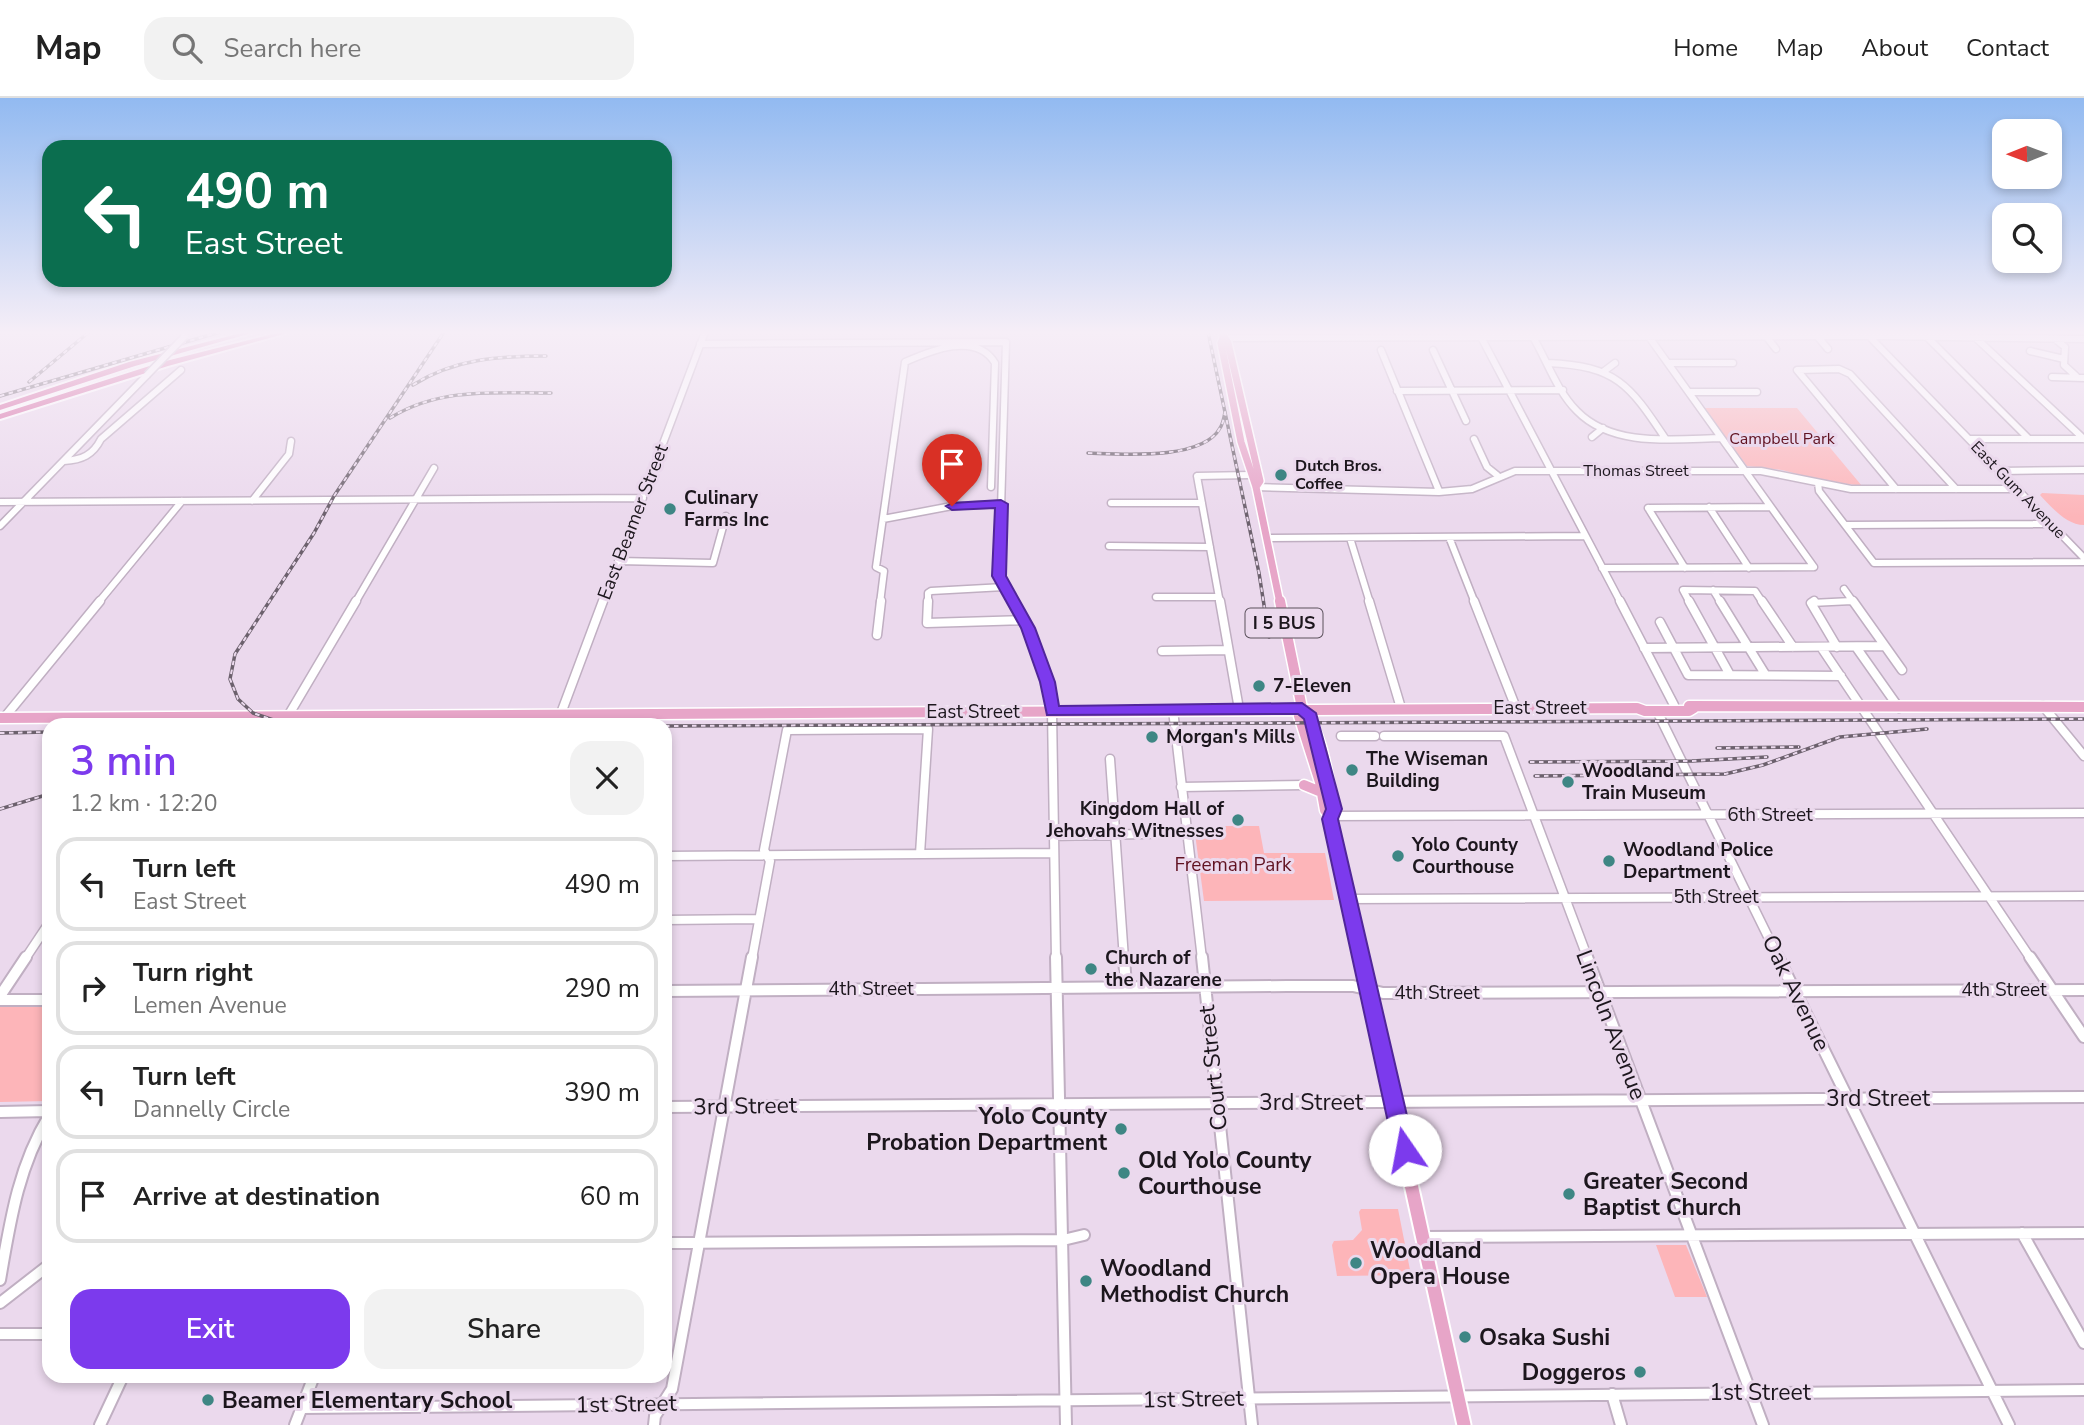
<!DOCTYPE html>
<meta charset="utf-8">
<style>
body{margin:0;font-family:"Nunito Sans",sans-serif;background:#f2f2f2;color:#222;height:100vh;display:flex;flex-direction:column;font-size:26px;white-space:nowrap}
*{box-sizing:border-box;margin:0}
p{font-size:23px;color:#767676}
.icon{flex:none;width:38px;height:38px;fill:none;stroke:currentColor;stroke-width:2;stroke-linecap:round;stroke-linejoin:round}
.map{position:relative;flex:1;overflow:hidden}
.side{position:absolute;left:42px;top:620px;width:630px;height:665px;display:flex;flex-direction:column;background:#fff;border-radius:21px;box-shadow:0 4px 10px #0003}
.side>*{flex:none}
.banner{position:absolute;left:42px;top:42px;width:630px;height:147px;border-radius:21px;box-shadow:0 4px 10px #0003;background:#0b6e4f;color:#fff;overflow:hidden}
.needle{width:46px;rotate:269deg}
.tools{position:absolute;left:1992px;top:21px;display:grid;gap:14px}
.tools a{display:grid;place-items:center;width:70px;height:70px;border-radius:14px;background:#fff;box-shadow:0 4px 10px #0003;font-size:35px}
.pin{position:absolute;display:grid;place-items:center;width:60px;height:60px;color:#fff;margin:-72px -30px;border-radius:50% 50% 50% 0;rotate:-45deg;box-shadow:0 0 7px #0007}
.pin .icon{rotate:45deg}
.me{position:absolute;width:77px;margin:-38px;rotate:348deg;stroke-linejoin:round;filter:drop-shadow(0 0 5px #0008)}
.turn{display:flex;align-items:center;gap:24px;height:147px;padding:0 28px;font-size:32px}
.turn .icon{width:91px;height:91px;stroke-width:2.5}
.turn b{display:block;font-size:49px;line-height:60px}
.round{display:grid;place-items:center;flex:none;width:74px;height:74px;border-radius:21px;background:#f2f2f2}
.overview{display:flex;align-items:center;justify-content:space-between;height:119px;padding:0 28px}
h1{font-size:42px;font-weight:600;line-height:52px;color:#7c3aed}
.button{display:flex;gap:14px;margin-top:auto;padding:14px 28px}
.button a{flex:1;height:80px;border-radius:21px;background:#7c3aed;color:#fff;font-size:28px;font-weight:600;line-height:80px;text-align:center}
.button a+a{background:#f2f2f2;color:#222}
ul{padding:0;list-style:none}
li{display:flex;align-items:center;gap:21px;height:94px;margin:0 14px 10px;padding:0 14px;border:4px solid #e0e0e0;border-radius:21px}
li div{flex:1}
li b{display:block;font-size:26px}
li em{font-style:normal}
header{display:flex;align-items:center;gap:42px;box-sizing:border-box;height:98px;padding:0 35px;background:#fff;border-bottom:2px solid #e0e0e0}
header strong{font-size:33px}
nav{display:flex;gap:38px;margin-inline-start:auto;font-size:24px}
.search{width:490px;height:63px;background:#f2f2f2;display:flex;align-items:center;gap:18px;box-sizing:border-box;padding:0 24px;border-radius:21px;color:#767676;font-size:26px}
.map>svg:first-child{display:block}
.green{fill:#fdb5b9}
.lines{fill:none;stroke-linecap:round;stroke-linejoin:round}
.minor-far2-casing{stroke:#c0afc2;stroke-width:9}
.minor-far1-casing{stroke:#c0afc2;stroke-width:11}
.minor-casing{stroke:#c0afc2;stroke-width:14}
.major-far2-casing{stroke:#fff;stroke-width:10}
.major-far1-casing{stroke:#fff;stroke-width:13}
.major-casing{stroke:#fff;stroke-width:17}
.highway-casing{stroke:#fff;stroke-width:4}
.minor-far2{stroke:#fff;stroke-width:6}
.minor-far1{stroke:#fff;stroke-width:8}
.minor{stroke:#fff;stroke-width:10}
.major-far2{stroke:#e7a5c8;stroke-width:7}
.major-far1{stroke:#e7a5c8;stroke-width:10}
.major{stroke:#e7a5c8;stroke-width:13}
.highway{fill:#d769a3;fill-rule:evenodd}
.rail-casing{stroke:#6c616d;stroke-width:3.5}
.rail{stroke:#ebd9ed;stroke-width:2;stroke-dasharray:4.5;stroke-linecap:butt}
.minor-bridge-casing{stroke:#c0afc2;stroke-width:9;stroke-linecap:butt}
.minor-bridge{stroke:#fff;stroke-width:6}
.route{fill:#7c3aed;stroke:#51269a;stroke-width:2}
.poi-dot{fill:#3e8684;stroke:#ebd9ed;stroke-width:2.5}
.labels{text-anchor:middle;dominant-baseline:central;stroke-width:6;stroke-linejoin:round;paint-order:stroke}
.far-park-label{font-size:16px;fill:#601221;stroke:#ebd9ed}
.far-poi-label{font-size:16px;font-weight:bold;fill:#1c161d;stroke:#ebd9ed;text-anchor:start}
.far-street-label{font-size:16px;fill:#1c161d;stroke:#ebd9ed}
.shield{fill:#ebd9ed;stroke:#5a505b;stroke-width:2}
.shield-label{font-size:18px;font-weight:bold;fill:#1c161d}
.poi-label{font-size:19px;font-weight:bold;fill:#1c161d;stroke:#ebd9ed;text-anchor:start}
.street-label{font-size:19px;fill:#1c161d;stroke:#ebd9ed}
.park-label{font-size:19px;fill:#601221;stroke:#ebd9ed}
.near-street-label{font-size:23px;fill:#1c161d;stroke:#ebd9ed}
.near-poi-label{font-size:23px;font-weight:bold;fill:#1c161d;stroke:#ebd9ed;text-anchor:start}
</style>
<header>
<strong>Map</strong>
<div class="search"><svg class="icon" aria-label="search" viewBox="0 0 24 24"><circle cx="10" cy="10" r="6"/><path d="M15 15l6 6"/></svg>Search here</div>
<nav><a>Home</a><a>Map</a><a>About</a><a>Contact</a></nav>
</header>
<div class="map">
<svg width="2084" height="1327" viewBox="0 0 2084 1327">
<rect width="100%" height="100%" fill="#ebd9ed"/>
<path class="green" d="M1704,310H1797L1862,388L1820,382L1782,372L1747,368Z
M2042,395L2084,397V427C2067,427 2052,410 2040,397Z
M1194,728H1259L1264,755H1325L1334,802L1204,803Z
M49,905V1003L0,1004V909L2,906Z
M1361,1111H1398L1411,1177L1337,1178L1332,1147L1334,1143L1353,1142L1362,1132L1359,1114Z
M1656,1147H1686L1707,1199H1675Z"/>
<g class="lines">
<defs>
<path id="minor-far2" d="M1867,236L2084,460
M1766,238L1776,251
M1817,238L1828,251
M1481,239L1621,505
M1533,239C1547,263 1557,293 1577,313C1613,350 1675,341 1721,340
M1649,239L1814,469
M1223,240L1885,238L2084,241
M1928,240L2029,341
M1977,241L2084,341
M2055,241L2065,249L2064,267L2076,278
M700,246L1006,244L999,478L1014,505
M1381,252L1439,393
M1433,252L1466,323
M2030,253L2064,261
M1548,265C1616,268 1629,286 1665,340
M1668,265H1733
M1603,274L1615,265
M2052,279L2084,280
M1397,293L1563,292
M1689,294H1757
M1592,339L1603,330
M1474,341L1487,369L1497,377
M1969,341H2084
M64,363C82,362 93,357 101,341L181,272
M2000,373L2084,372
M1818,385L1819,393L1874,465L2084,464
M1256,389L1439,394L1472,391L1515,373H1761L1851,391H2018
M1896,391L1797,272L1839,271L1850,276L1956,391
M252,403L289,356L291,343
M0,404L643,400
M1111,405H1202
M1709,409L1749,470
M1648,410L1770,409
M1648,410L1685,470
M883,421L952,408L1001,406
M1846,427L2052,426
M0,428L147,277
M1449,439L1475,505
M1269,440L1585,438
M1350,440L1370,505
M1109,448L1210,449
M618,463L713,465L726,418
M1602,470L1814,469
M1844,491L1854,505
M1713,492L1721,505
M1156,499H1219
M98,505L182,403
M355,505L434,370
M603,505L705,234
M880,505L884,473L876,469L905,264C930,253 976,233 995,265L991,389
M928,505V495L931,493L1004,489
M1220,505L1197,378L1250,377
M1690,505L1683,492L1755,493L1763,505
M1811,505L1852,503"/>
<path id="minor-far1" d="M928,503L927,525L1023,522
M1013,503C1032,538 1046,574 1052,613L1056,861
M1220,503L1239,611
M1369,503L1401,610
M1474,503L1516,610
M1620,503L1674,607
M1689,503L1730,577
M1720,503L1765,576
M1762,503L1793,549
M1814,503L1811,505L1837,549
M1853,503L1902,572
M1660,524L1688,577L1841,578
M877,537L881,503
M1821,549L2031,861
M1856,549L1899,610
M1644,550L1884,548
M1162,553L1228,552
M2043,608L2084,658
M1173,612L1202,861
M1657,613L1779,861
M288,618L356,503
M4,620L100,503
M557,626L603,503
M1341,638H1375
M1384,638H1504L1588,861
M1110,661L1124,861
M1181,689L1304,687
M1330,718L2084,715
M1053,738L1187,735
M665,758L1052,755
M1348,801L2084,798
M665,822L759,821
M25,861L49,825
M752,861L770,763L764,752L787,632L928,631L920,756"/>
<path id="minor" d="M1056,859L1066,1327
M1124,859L1126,889
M1202,859L1252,1327
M1587,859L1763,1327
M1778,859L2009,1327
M2030,859L2084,939
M665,893L1287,888H1353L1383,895L2084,892
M0,898L26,859
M0,902H49
M665,1009L2084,999
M0,1014L49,1013
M2022,1135L2084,1245
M1423,1139L2084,1135
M665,1145L1063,1142L1084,1137
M0,1182C10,1124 18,1069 49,1018
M0,1205L49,1167
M0,1236H49
M1612,1296L1621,1327
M302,1310L2084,1292
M100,1327L123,1278
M295,1327L314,1278
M654,1327L655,1318L672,1291L752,859"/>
<path id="major-far2" d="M1222,235L1228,245L1260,383L1256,389
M1223,240L1221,245L1241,344L1256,389L1280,505"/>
<path id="major-far1" d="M1280,503L1302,610L1299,618L1320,684L1325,712L1330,718L1361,861
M1689,608L2084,609
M1302,610C1324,638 1327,677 1334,711L1330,718
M0,620L1637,610L1645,613H1689L1694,610
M1304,687L1321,694"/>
<path id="major" d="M1361,859L1464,1327"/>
<path id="highway" d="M245,234H255L135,268L0,312V307L129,264Z
M281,234H291L168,268L0,321V316L162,264Z"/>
</defs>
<use href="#minor-far2" class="minor-far2-casing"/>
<use href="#minor-far1" class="minor-far1-casing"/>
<use href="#minor" class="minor-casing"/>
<use href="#major-far2" class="major-far2-casing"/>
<use href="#major-far1" class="major-far1-casing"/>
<use href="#major" class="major-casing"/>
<use href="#highway" class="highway-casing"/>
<use href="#minor-far2" class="minor-far2"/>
<use href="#minor-far1" class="minor-far1"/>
<use href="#minor" class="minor"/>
<use href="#major-far2" class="major-far2"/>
<use href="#major-far1" class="major-far1"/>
<use href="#major" class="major"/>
<use href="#highway" class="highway"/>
<defs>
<path id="rail" d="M1208,234L1259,475L1269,539
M29,284L89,234
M413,287C454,261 498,258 546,258
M0,298L220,234
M390,320C440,289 495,295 551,295
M1088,355C1121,356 1202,363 1220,330C1223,326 1224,319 1225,314
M285,626L253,615L238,601L230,581L235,556L314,435L334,398L444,234
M665,628L2084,621
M0,635L49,634
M1717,650L1799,649
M1530,664L1692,663L1767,659
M1535,678L1725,676L1763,667L1840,639L1927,631
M0,711L49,696"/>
</defs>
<use href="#rail" class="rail-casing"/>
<use href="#rail" class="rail"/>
<defs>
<path id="minor-bridge" d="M147,277L185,238"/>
</defs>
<use href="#minor-bridge" class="minor-bridge-casing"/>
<use href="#minor-bridge" class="minor-bridge"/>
</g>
<linearGradient id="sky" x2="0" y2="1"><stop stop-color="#92baf1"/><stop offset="0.56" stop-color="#f6eef7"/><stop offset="1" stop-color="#f6eef7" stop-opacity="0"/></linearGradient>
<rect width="2084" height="419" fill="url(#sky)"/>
<path class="route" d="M1001,402L1008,406L1006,478L1035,530L1055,584L1059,608L1302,605L1316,615L1342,711L1338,721L1415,1052L1412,1059L1405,1062L1397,1059L1394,1052L1322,721L1326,711L1304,621L1298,616L1047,617L1040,584L1021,530L992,478L995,410L952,412L946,408L952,405Z"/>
<g class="poi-dot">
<circle cx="1281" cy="377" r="7"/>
<circle cx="670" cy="411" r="7"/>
<circle cx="1259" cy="588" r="7"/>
<circle cx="1152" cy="639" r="7"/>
<circle cx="1352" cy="672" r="7"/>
<circle cx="1568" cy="684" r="7"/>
<circle cx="1238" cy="722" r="7"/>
<circle cx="1398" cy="758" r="7"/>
<circle cx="1609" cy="763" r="7"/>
<circle cx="1091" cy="871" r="7"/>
<circle cx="1121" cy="1031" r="7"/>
<circle cx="1124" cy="1075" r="7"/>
<circle cx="1569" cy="1096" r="7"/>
<circle cx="1356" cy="1165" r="7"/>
<circle cx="1086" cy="1183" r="7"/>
<circle cx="1465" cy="1239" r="7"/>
<circle cx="1640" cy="1274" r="7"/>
<circle cx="208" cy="1302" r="7"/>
</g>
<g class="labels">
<g class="far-park-label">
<text x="1782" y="341">Campbell Park</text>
</g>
<g class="far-poi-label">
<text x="1295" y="368">Dutch Bros.<tspan x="1295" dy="18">Coffee</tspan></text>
</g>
<g class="far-street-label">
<text x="1636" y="373">Thomas Street</text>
<text transform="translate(2018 392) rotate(46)">East Gum Avenue</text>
</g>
<rect class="shield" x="1245.5" y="510.5" width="77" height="29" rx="5"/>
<g class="shield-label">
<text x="1284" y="525">I 5 BUS</text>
</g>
<g class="poi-label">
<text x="684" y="400">Culinary<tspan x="684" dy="22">Farms Inc</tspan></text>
<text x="1273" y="588">7-Eleven</text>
<text x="1166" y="639">Morgan's Mills</text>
<text x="1366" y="661">The Wiseman<tspan x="1366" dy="22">Building</tspan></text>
<text x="1582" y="673">Woodland<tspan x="1582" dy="22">Train Museum</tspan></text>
<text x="1224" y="711" text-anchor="end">Kingdom Hall of<tspan x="1224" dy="22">Jehovahs Witnesses</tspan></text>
<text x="1412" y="747">Yolo County<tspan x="1412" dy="22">Courthouse</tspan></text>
<text x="1623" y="752">Woodland Police<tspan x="1623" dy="22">Department</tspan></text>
<text x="1105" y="860">Church of<tspan x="1105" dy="22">the Nazarene</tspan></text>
</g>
<g class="street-label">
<text transform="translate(633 424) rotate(-69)">East Beamer Street</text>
<text x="1540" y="610">East Street</text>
<text x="973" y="614">East Street</text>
<text x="1770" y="717">6th Street</text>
<text x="1716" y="799">5th Street</text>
<text x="871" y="891">4th Street</text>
<text x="2004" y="892">4th Street</text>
<text x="1437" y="895">4th Street</text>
</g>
<g class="park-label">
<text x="1233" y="767">Freeman Park</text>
</g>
<g class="near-street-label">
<text transform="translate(1796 895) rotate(64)">Oak Avenue</text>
<text transform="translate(1611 927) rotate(69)">Lincoln Avenue</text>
<text transform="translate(1213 970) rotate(-96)">Court Street</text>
<text x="1878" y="1000">3rd Street</text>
<text x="1311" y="1004">3rd Street</text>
<text transform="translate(745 1008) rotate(-1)">3rd Street</text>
<text x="1760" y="1294">1st Street</text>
<text transform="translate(1193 1301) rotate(-1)">1st Street</text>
<text transform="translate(626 1306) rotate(-1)">1st Street</text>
</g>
<g class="near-poi-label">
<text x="1107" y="1018" text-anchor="end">Yolo County<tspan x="1107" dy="26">Probation Department</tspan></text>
<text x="1138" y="1062">Old Yolo County<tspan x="1138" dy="26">Courthouse</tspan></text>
<text x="1583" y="1083">Greater Second<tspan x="1583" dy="26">Baptist Church</tspan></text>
<text x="1370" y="1152">Woodland<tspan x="1370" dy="26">Opera House</tspan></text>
<text x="1100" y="1170">Woodland<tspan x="1100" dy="26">Methodist Church</tspan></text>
<text x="1479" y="1239">Osaka Sushi</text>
<text x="1626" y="1274" text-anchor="end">Doggeros</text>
<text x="222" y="1302">Beamer Elementary School</text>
</g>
</g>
</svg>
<div class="tools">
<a><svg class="needle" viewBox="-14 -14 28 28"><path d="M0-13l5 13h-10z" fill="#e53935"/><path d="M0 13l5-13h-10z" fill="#767676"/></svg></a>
<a><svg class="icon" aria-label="search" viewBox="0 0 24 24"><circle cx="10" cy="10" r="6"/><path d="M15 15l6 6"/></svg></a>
</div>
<div class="pin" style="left:952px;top:408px;background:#d93025"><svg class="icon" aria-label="arrive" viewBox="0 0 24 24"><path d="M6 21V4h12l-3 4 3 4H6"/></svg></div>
<svg class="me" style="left:1405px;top:1052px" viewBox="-20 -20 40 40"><circle r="19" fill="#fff"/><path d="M0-13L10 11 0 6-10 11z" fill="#7c3aed"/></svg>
<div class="banner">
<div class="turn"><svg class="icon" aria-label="left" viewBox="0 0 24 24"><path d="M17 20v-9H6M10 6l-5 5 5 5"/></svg><div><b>490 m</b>East Street</div></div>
</div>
<section class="side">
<div class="overview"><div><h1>3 min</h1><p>1.2 km · 12:20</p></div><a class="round"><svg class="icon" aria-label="close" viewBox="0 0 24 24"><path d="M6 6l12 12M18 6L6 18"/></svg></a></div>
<ul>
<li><svg class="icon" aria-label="left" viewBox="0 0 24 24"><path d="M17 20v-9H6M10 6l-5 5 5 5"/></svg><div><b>Turn left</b><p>East Street</p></div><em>490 m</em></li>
<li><svg class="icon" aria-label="right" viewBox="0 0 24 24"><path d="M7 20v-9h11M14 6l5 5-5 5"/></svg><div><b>Turn right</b><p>Lemen Avenue</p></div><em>290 m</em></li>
<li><svg class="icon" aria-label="left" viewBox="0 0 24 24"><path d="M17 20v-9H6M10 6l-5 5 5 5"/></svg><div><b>Turn left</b><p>Dannelly Circle</p></div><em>390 m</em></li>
<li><svg class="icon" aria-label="arrive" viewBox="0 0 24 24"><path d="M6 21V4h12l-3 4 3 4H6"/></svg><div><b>Arrive at destination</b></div><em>60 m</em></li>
</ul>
<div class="button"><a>Exit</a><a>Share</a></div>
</section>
</div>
